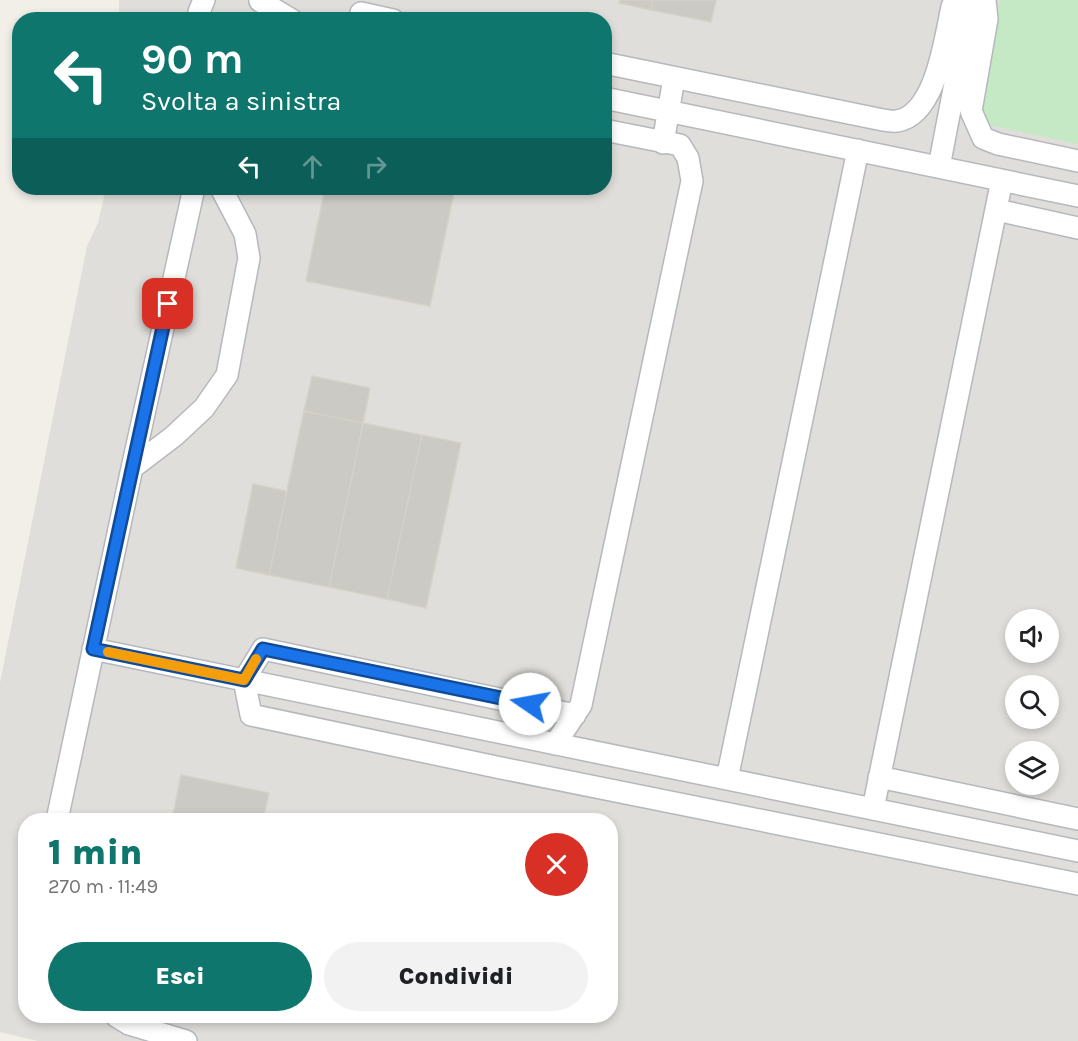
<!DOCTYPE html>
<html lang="it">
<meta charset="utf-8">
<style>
body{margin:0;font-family:Karla,sans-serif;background:#f2f2f2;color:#202124;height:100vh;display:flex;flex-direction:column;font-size:22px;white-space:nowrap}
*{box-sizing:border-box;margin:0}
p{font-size:20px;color:#757577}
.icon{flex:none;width:33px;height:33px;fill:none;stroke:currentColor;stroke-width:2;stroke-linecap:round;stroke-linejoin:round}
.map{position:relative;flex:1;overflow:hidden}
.sheet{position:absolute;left:18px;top:813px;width:600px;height:210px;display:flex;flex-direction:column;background:#fff;border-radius:24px;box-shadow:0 3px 9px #0003}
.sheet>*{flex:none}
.banner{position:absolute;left:12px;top:12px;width:600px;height:183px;border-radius:24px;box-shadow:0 3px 9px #0003;background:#0f766e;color:#fff;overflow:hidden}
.buttons{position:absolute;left:1005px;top:609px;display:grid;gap:12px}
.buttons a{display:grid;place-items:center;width:54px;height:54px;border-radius:50%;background:#fff;box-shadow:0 3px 9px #0003;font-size:30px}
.pin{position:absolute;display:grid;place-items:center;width:51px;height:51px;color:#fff;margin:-26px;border-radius:12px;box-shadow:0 3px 9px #0006}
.me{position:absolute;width:66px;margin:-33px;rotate:282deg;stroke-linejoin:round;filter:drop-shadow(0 0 4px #0008)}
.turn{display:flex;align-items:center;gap:21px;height:126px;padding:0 30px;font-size:27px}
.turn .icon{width:78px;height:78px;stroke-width:2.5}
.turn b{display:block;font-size:42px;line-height:51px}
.lanes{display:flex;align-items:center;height:57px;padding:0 30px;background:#0003;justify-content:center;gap:30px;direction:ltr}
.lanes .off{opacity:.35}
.round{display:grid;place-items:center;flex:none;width:63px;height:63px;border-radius:32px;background:#f2f2f2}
.head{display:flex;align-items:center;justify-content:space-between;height:102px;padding:0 30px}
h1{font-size:36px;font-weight:800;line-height:45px;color:#0f766e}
.cta{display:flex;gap:12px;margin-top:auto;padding:12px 30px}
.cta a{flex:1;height:69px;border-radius:36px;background:#0f766e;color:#fff;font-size:24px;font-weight:800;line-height:69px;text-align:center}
.cta a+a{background:#f2f2f2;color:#202124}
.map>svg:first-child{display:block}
.industrial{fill:#e0deda;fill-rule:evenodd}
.green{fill:#c5e8c5}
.building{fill:#cccac5;stroke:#d6d1c6;stroke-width:1.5}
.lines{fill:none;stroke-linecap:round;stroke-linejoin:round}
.minor-casing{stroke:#b5b8bc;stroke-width:24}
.minor{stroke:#fff;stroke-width:21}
.route-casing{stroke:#114b97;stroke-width:15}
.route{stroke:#1a73e8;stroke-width:10}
.slow{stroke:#f59e0b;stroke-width:10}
</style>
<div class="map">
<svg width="1078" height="1041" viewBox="0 0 1078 1041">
<rect width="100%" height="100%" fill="#f1efe8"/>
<path class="industrial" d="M119,0H1078V1041H38L0,1032V683L87,246L98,223L106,188H604V20H119ZM1016,620H1048V652H1016ZM1016,686H1048V718H1016ZM1016,752H1048V784H1016ZM26,820H610V1016H26Z"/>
<path class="green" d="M1000,0H1078V144L989,125L984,116L982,106Z"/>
<path class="building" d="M620,0H653L651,10L619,3Z
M653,0H716L711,22L651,10Z
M325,188H455L430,306L306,281Z
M312,376L370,388L363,423L304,411Z
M304,411L363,423L329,587L269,575Z
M363,423L422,435L387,599L329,587Z
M422,435L461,443L426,608L387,599Z
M253,484L287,491L269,575L236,568Z
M181,775L269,793L263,820H172Z"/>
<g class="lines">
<defs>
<path id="minor" d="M985,0L987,19L971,111L983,138L998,144L1078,161
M260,1L292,20
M199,20V12L204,0
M360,20L361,13L393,20
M604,63L878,119C884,120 892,122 897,121C936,115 945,38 952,7L955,0
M604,98L1078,196
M663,143L674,78
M939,167L971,0
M997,210L1078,228
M132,468L174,436L204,408L227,375L249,258L245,234L221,188
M93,649L1078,851
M575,715L263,649L244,680L251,715L501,768L1078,884
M555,744L581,705L692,181L688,158L680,145L604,130
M879,777L1078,819
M727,779L858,150
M873,809L1002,180
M57,820L132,468L194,188
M116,1016L129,1024L186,1041"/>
</defs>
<use href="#minor" class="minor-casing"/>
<use href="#minor" class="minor"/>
</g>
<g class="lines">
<defs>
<path id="route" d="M168,304L93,649L244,680L263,649L530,704"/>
</defs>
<use href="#route" class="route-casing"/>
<use href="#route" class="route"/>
<path class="slow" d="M108,652L244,680L256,659"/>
</g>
</svg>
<div class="buttons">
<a><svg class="icon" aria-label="sound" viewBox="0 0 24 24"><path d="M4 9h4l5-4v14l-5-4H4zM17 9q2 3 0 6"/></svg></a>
<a><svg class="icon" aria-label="search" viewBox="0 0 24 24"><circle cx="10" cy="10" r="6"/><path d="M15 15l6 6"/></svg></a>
<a><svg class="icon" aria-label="layers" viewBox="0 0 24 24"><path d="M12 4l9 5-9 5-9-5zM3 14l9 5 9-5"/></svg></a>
</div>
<div class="pin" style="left:168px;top:304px;background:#d93025"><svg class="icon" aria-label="arrive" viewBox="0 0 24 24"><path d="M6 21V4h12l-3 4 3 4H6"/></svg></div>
<svg class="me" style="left:530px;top:704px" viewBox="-20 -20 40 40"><circle r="19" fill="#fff"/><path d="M0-13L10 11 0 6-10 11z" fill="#1a73e8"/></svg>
<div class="banner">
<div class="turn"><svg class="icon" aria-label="left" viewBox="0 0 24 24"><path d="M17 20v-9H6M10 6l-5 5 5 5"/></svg><div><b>90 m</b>Svolta a sinistra</div></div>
<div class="lanes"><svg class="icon" aria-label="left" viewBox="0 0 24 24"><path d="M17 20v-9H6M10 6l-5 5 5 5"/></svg><svg class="icon off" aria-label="ahead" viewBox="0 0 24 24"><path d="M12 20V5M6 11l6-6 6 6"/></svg><svg class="icon off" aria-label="right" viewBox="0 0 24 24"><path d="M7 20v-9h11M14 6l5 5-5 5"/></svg></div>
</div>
<section class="sheet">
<div class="head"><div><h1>1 min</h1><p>270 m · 11:49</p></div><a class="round" style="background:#d93025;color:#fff"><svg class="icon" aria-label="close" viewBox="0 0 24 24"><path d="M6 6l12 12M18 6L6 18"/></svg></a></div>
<div class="cta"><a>Esci</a><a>Condividi</a></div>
</section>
</div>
